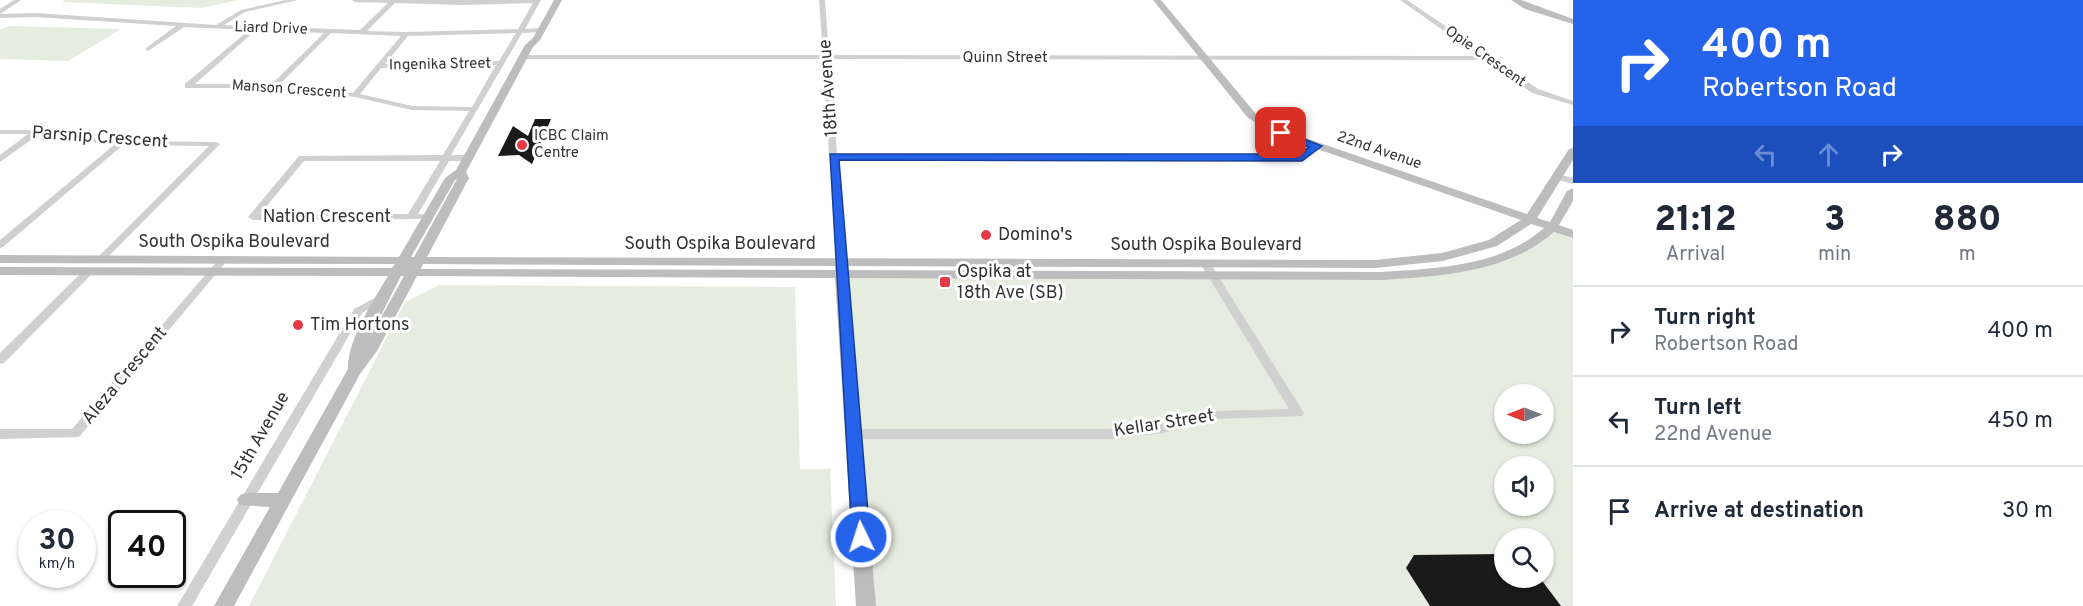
<!DOCTYPE html>
<style>
body{margin:0;font-family:Overpass,sans-serif;background:#f6f6f7;color:#1f2937;height:100vh;display:flex;flex-direction:column;font-size:22px;white-space:nowrap}
*{box-sizing:border-box;margin:0}
p{font-size:20px;color:#747a83}
.icon{flex:none;width:33px;height:33px;fill:none;stroke:currentColor;stroke-width:2;stroke-linecap:round;stroke-linejoin:round}
.map{position:relative;flex:1;overflow:hidden}
.sheet{display:flex;flex-direction:column;background:#fff;width:510px}
.sheet>*{flex:none}
.guide{background:#2563eb;color:#fff;overflow:hidden}
.needle{width:39px;rotate:270deg}
.buttons{position:absolute;left:1494px;top:384px;display:grid;gap:12px}
.buttons a{display:grid;place-items:center;width:60px;height:60px;border-radius:50%;background:#fff;box-shadow:0 2px 4px #0004;font-size:30px}
.speed{position:absolute;left:18px;top:510px;display:flex;gap:12px;font-size:30px;font-weight:700;text-align:center}
.speed>*{display:grid;place-content:center;width:78px;height:78px;border-radius:50%;background:#fff;box-shadow:0 2px 4px #0004;line-height:1}
.speed small{font-size:15px;font-weight:400}
.speed .limit{border:3px solid #111;border-radius:9px;background:#fff;color:#111}
.pin{position:absolute;display:grid;place-items:center;width:51px;height:51px;color:#fff;margin:-26px;border-radius:12px;box-shadow:0 3px 9px #0006}
.me{position:absolute;width:66px;margin:-33px;rotate:356deg;stroke-linejoin:round;filter:drop-shadow(0 0 4px #0008)}
.turn{display:flex;align-items:center;gap:21px;height:126px;padding:0 30px;font-size:27px}
.turn .icon{width:78px;height:78px;stroke-width:2.5}
.turn b{display:block;font-size:42px;line-height:51px}
.lanes{display:flex;align-items:center;height:57px;padding:0 30px;background:#0003;justify-content:center;gap:30px;direction:ltr}
.lanes .off{opacity:.35}
.eta{display:flex;justify-content:space-evenly;align-items:center;height:102px;text-align:center}
.eta b{font-size:36px;font-weight:800;line-height:42px}
ul{padding:0;list-style:none}
li{display:flex;align-items:center;gap:18px;height:90px;padding:0 30px;border-top:2px solid #e0e1e3}
li div{flex:1}
li b{display:block;font-size:22px}
li em{font-style:normal}
main{display:flex;flex:1;min-height:0}
.map>svg:first-child{display:block}
.green{fill:#e6ecdf;fill-rule:evenodd}
.building{fill:#1a1a1a}
.lines{fill:none;stroke-linecap:round;stroke-linejoin:round}
.street{fill:#d0d0d0;fill-rule:evenodd}
.secondary{fill:#bdbdbd;fill-rule:evenodd}
.route{fill:#2563eb;stroke:#184099;stroke-width:1.5}
.poi-dot{fill:#e63946;stroke:#fff;stroke-width:2}
.labels{text-anchor:middle;dominant-baseline:central;stroke-width:6;stroke-linejoin:round;paint-order:stroke}
.far-street-label{font-size:15px;fill:#333;stroke:#fff}
.far-poi-label{font-size:15px;fill:#333;stroke:#fff;text-anchor:start}
.street-label{font-size:18px;fill:#333;stroke:#fff}
.poi-label{font-size:18px;fill:#333;stroke:#fff;text-anchor:start}
</style>
<main>
<div class="map">
<svg width="1573" height="606" viewBox="0 0 1573 606">
<rect width="100%" height="100%" fill="#fff"/>
<path class="green" d="M65,0H238L201,8L62,2Z
M9,26L121,29L68,61L0,59V30Z
M1552,228L1573,235V606H869L843,275H1370L1491,262ZM1504,394H1544V434H1504ZM1504,466H1544V506H1504ZM1504,538H1544V578H1504Z
M439,285L795,287L800,469H830L836,606H249L405,302Z"/>
<path class="building" d="M535,119H551L532,164L519,155L498,156L513,126L528,136Z
M1504,554V578H1540L1561,606H1430L1406,568L1414,555Z"/>
<g class="lines">
<path class="street" d="M14,0H21L0,14V9Z
M286,0H298L245,12L224,25L360,30L388,3L355,2L352,0H541L525,29L542,28L545,30L542,32L522,33L451,155H468L472,158L468,161H449L418,214L431,215L433,217L431,219L253,220L248,217L299,156L443,155L469,111L412,110L355,97L274,88H185V84L249,30L184,27L148,51L146,50V48L176,26L35,17L0,18V14L35,13L216,25L241,10ZM395,3L461,5L533,3L518,29L406,32L367,31ZM256,30L324,33L272,84H195ZM331,33L401,36L353,93L280,84ZM516,33L499,61L385,64L408,36ZM496,65L472,107L412,106L360,94L381,68ZM304,161H440L408,214H260Z
M819,0H825L829,55L1480,56L1400,0H1407L1538,89L1573,101V105L1532,93L1486,60L830,59L837,154L1300,155L1316,144L1320,146L1302,161L838,159L846,262L841,265L836,262L823,59H524L521,57L524,55H823Z
M0,130H37L121,141L216,142L220,144L103,262H97L95,260L209,146L123,145L3,247L0,248V240L114,145L38,135L0,162V155L28,134H0Z
M1558,174L1573,178V184L1555,179L1554,177Z
M223,257L228,260L226,262L79,437L0,439V429H72L220,258Z
M1205,260L1210,263L1302,410L1304,413L1302,416L1214,419L1163,433L1114,439H853L849,437L847,434L849,431L853,429H1114L1163,423L1214,411L1289,409L1200,263Z
M88,269L92,270L93,272L92,274L4,363L0,364V353L84,270Z
M382,294L387,297L386,299L362,313L192,606H177L354,309Z"/>
<path class="secondary" d="M554,0H562L540,40L533,47L466,172L469,178L427,257L1375,260L1442,253L1489,240L1521,220L1277,135L1248,118L1153,0H1161L1256,114L1285,131L1527,214L1569,149L1573,148V160L1537,218L1550,222L1567,191L1573,188V201L1559,225L1573,230V238L1554,232C1507,273 1441,276 1381,280L848,278L876,606H856L835,278L417,276L377,351L360,374L234,606H214L270,507L240,505L237,500L240,495L246,493H278L348,369C347,341 373,301 388,276L0,275V267L392,268L395,264L0,263V255L399,257L445,178L456,170L525,45L533,38ZM457,179L414,257H411L455,180ZM1531,224L1544,228C1499,267 1438,268 1381,272L848,270L847,266L1375,268L1443,261L1497,246ZM423,264L835,266V270L421,269ZM401,276H404L369,339Z
M1511,0H1521L1573,19V24L1525,9Z"/>
</g>
<path class="route" d="M1281,130L1322,146L1302,161L839,160L870,537L868,543L861,545L855,543L852,537L830,154H1299L1309,147L1277,136V131Z"/>
<g class="poi-dot">
<circle cx="522" cy="145" r="6"/>
<circle cx="986" cy="235" r="6"/>
<rect x="939" y="276" width="12" height="12" rx="3"/>
<circle cx="298" cy="325" r="6"/>
</g>
<g class="labels">
<g class="far-street-label">
<text transform="translate(271 29) rotate(2)">Liard Drive</text>
<text transform="translate(1485 57) rotate(35)">Opie Crescent</text>
<text x="1005" y="58">Quinn Street</text>
<text transform="translate(440 65) rotate(-1)">Ingenika Street</text>
<text transform="translate(289 90) rotate(4)">Manson Crescent</text>
<text transform="translate(1379 151) rotate(19)">22nd Avenue</text>
</g>
<g class="far-poi-label">
<text x="534" y="136">ICBC Claim<tspan x="534" dy="17">Centre</tspan></text>
</g>
<g class="street-label">
<text transform="translate(829 88) rotate(-94)">18th Avenue</text>
<text transform="translate(100 138) rotate(4)">Parsnip Crescent</text>
<text x="327" y="217">Nation Crescent</text>
<text x="234" y="242">South Ospika Boulevard</text>
<text x="720" y="244">South Ospika Boulevard</text>
<text x="1206" y="245">South Ospika Boulevard</text>
<text transform="translate(125 376) rotate(-50)">Aleza Crescent</text>
<text transform="translate(1164 424) rotate(-9)">Kellar Street</text>
<text transform="translate(261 436) rotate(-60)">15th Avenue</text>
</g>
<g class="poi-label">
<text x="998" y="235">Domino's</text>
<text x="957" y="272">Ospika at<tspan x="957" dy="21">18th Ave (SB)</tspan></text>
<text x="310" y="325">Tim Hortons</text>
</g>
</g>
</svg>
<div class="buttons">
<a><svg class="needle" viewBox="-14 -14 28 28"><path d="M0-13l5 13h-10z" fill="#e53935"/><path d="M0 13l5-13h-10z" fill="#747a83"/></svg></a>
<a><svg class="icon" aria-label="sound" viewBox="0 0 24 24"><path d="M4 9h4l5-4v14l-5-4H4zM17 9q2 3 0 6"/></svg></a>
<a><svg class="icon" aria-label="search" viewBox="0 0 24 24"><circle cx="10" cy="10" r="6"/><path d="M15 15l6 6"/></svg></a>
</div>
<div class="speed"><div>30<small>km/h</small></div><div class="limit">40</div></div>
<div class="pin" style="left:1281px;top:133px;background:#d93025"><svg class="icon" aria-label="arrive" viewBox="0 0 24 24"><path d="M6 21V4h12l-3 4 3 4H6"/></svg></div>
<svg class="me" style="left:861px;top:537px" viewBox="-20 -20 40 40"><circle r="17" fill="#2563eb" stroke="#fff" stroke-width="3"/><path d="M0-11L8 9 0 5-8 9z" fill="#fff"/></svg>
</div>
<section class="sheet">
<div class="guide">
<div class="turn"><svg class="icon" aria-label="right" viewBox="0 0 24 24"><path d="M7 20v-9h11M14 6l5 5-5 5"/></svg><div><b>400 m</b>Robertson Road</div></div>
<div class="lanes"><svg class="icon off" aria-label="left" viewBox="0 0 24 24"><path d="M17 20v-9H6M10 6l-5 5 5 5"/></svg><svg class="icon off" aria-label="ahead" viewBox="0 0 24 24"><path d="M12 20V5M6 11l6-6 6 6"/></svg><svg class="icon" aria-label="right" viewBox="0 0 24 24"><path d="M7 20v-9h11M14 6l5 5-5 5"/></svg></div>
</div>
<div class="eta">
<div><b>21:12</b><p>Arrival</p></div>
<div><b>3</b><p>min</p></div>
<div><b>880</b><p>m</p></div>
</div>
<ul>
<li><svg class="icon" aria-label="right" viewBox="0 0 24 24"><path d="M7 20v-9h11M14 6l5 5-5 5"/></svg><div><b>Turn right</b><p>Robertson Road</p></div><em>400 m</em></li>
<li><svg class="icon" aria-label="left" viewBox="0 0 24 24"><path d="M17 20v-9H6M10 6l-5 5 5 5"/></svg><div><b>Turn left</b><p>22nd Avenue</p></div><em>450 m</em></li>
<li><svg class="icon" aria-label="arrive" viewBox="0 0 24 24"><path d="M6 21V4h12l-3 4 3 4H6"/></svg><div><b>Arrive at destination</b></div><em>30 m</em></li>
</ul>
</section>
</main>
